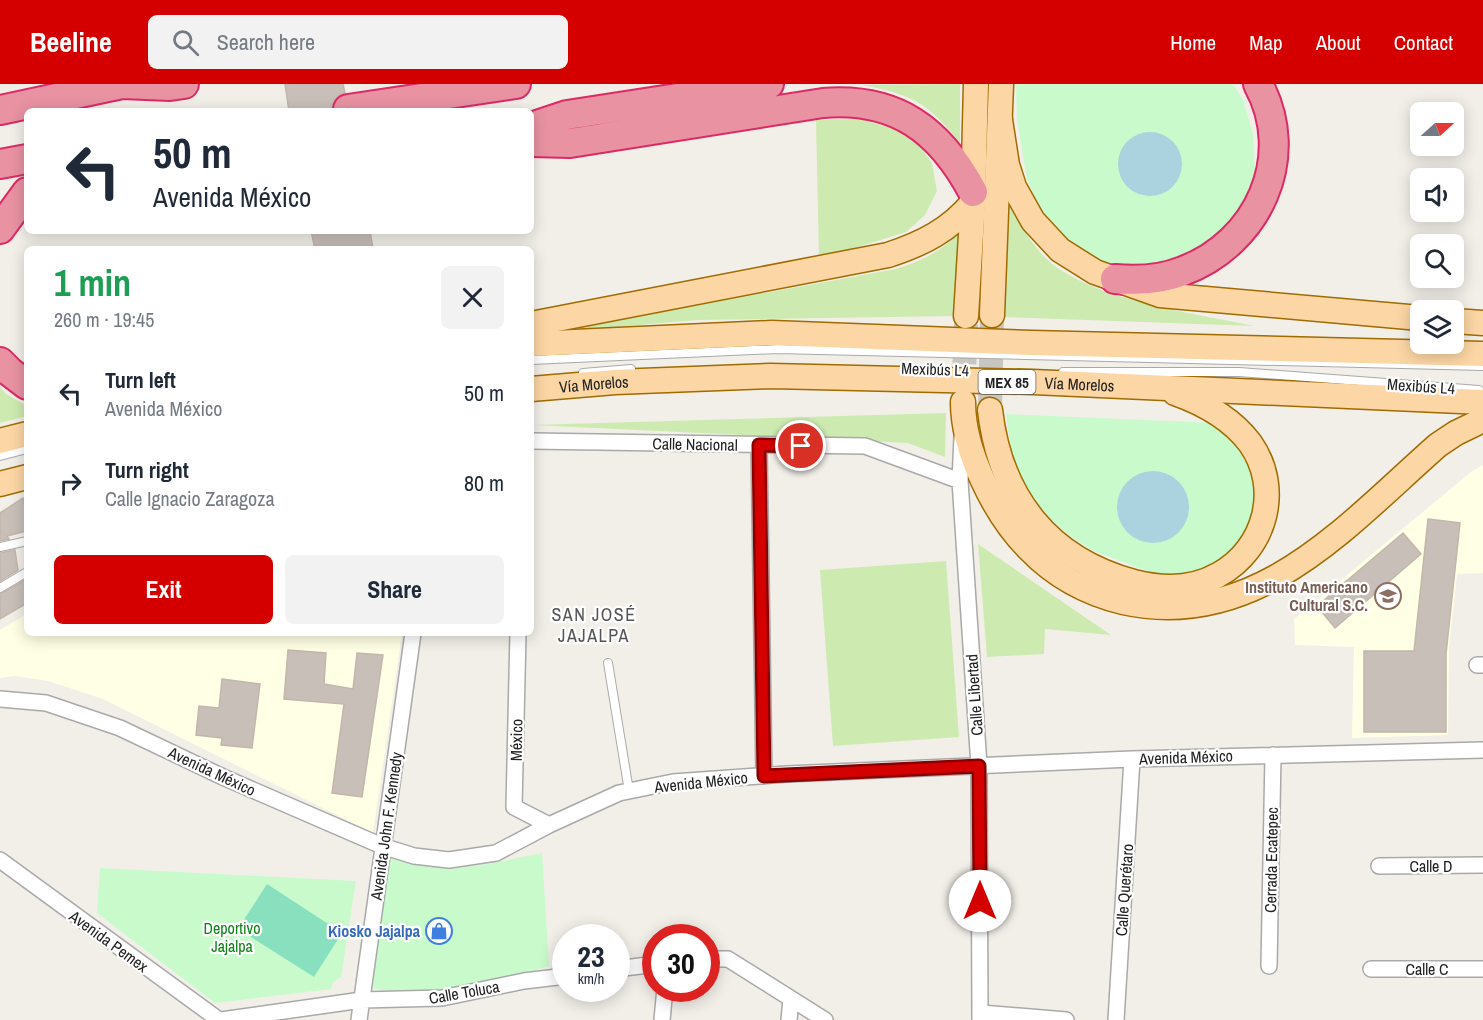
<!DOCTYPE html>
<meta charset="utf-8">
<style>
body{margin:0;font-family:"Archivo Narrow",sans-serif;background:#f2f2f3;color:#1f2937;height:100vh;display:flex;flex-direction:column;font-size:22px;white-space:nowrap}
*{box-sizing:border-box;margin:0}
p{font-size:20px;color:#747a83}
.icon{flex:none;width:33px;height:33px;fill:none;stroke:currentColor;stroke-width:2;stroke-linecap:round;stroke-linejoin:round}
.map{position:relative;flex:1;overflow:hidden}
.drawer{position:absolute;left:24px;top:162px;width:510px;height:390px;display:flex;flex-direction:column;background:#fff;border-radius:9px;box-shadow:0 3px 15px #0003}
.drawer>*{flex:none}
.top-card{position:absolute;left:24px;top:24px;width:510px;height:126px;border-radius:9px;box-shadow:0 3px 15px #0003;background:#fff;color:#1f2937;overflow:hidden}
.needle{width:39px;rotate:69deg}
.tools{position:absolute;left:1410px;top:18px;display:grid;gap:12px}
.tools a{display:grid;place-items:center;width:54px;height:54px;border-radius:9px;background:#fff;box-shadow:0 3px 15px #0003;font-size:30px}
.speed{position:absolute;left:552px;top:840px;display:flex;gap:12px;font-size:30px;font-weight:700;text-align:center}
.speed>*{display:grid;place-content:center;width:78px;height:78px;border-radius:50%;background:#fff;box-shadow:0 3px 15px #0003;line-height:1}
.speed small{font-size:15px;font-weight:400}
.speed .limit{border:9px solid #d22;background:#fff;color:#111}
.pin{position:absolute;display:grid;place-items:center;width:51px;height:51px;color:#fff;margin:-26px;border:3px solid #fff;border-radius:50%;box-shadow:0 2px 6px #0007}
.me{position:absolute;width:66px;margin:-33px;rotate:0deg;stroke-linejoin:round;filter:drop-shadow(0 0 4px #0008)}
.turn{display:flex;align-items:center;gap:21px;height:126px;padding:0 30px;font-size:27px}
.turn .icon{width:78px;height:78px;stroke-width:2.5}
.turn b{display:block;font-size:42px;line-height:51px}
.round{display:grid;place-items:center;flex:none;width:63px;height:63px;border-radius:9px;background:#f2f2f3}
.headline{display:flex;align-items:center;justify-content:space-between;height:102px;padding:0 30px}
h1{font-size:36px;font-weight:800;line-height:45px;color:#1e9e55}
.cta{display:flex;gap:12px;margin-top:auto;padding:12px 30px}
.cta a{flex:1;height:69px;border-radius:9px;background:#d40000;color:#fff;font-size:24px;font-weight:800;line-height:69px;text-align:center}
.cta a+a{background:#f2f2f3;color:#1f2937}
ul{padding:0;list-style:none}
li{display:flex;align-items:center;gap:18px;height:90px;padding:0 30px}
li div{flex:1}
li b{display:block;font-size:22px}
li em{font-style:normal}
header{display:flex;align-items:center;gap:36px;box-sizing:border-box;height:84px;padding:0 30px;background:#d40000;color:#fff}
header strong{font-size:28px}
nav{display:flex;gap:33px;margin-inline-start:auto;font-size:21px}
.search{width:420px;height:54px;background:#f2f2f3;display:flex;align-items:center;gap:15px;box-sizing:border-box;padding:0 21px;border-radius:9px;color:#747a83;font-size:22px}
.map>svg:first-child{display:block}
.education{fill:#ffffe5}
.grass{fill:#cdebb0}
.park{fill:#c8facc}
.pitch{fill:#88e0be}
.water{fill:#aad3df}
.building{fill:#c7bfb8;stroke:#c4b6ab;stroke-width:1.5}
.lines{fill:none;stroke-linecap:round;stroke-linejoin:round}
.primary-tunnel{stroke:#c8c6c1;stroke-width:24;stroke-dasharray:24 12;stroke-linecap:butt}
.lane-casing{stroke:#a9a9a9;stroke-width:10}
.street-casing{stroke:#a9a9a9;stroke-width:18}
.primary-casing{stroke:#a06b00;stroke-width:27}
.highway-casing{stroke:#dc2a67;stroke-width:32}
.lane{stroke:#fff;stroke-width:8}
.street{stroke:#fff;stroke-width:15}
.primary{stroke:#fcd6a4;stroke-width:24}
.highway{stroke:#e892a2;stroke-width:28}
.route-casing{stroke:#8a0000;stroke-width:15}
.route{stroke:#d40000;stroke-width:10}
.labels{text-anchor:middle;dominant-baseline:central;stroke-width:4.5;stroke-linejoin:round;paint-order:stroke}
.shield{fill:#fff;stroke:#646464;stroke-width:1.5}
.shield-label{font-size:15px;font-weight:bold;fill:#222}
.street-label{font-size:16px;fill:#222;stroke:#fff}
.education-label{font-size:16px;font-weight:bold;fill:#785e54;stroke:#fff;text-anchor:end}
.park-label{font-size:16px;fill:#0c8416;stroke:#fff}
.shop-label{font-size:16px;font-weight:bold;fill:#366cbe;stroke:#fff;text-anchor:end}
.neighbourhood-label{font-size:18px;letter-spacing:1.5px;fill:#555;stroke:#fff}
</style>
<header>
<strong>Beeline</strong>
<div class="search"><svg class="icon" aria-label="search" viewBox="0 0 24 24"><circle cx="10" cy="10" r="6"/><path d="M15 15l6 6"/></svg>Search here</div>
<nav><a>Home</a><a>Map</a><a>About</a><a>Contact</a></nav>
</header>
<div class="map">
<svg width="1483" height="936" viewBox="0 0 1483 936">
<rect width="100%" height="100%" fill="#f2efe9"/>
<path class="education" d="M1483,381V489L1457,490L1449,562L1448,651L1352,654L1354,563L1295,561L1294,535L1471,388Z
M27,530V549H402L373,749L103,615L48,597L15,592L0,594V546Z"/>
<path class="grass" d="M960,0V59C927,18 913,11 862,1Z
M857,34L892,44L915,56L932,79L937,107L925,131L906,148L819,175L816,36Z
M1006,116C1020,140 1035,169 1059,185C1111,219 1193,229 1254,242L1004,233Z
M961,148L955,232L697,236L545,249L896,185C924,176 939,168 961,148Z
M0,303L6,310L27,322V332L0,339Z
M946,329L945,373L908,359L531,341Z
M978,460L1111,551L1045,545L1044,570L987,573Z
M946,477L959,653L833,662L820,486Z"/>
<path class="park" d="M1016,0H1233L1243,16L1253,50L1255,85L1245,116L1225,145L1196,169L1164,182H1102L1069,159L1043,128L1027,96L1017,35Z
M1006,330L1216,339C1229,349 1243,360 1249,376C1255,391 1258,423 1253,439C1244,464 1213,487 1187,491C1164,494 1143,486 1121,477C1109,472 1095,469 1084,461C1050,440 1023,409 1012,370C1009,357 1008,343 1006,330Z
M542,769L549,882C491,899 431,916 371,904L388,773C441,793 488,780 542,769Z
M100,784L356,797L341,893L333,898L331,905L215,919L97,829Z"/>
<path class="pitch" d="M267,800L342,849L314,893L238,845Z"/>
<path class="water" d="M1118 80a32 32 0 1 1 64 0a32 32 0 1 1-64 0Z
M1117 423a36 36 0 1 1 72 0a36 36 0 1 1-72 0Z"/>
<path class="building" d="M285,0H343L345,9L338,12L333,18L332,27H289Z
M311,147H370L373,164L315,165Z
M23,414L24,419L27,417V447L7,452L9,455L0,457V429Z
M1428,435L1460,439L1446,570V648H1364V567H1414Z
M1403,449L1421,470L1335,544L1317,522Z
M15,466L18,486L0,497V469Z
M27,495V519L0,535V510Z
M288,566L326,569L324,600L353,605L357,569L383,571L362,713L332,709L344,620L284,615Z
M222,595L260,600L252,664L221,661L222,654L196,651L199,622L219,624Z
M435,835L447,837L451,850L443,859L430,857L427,845Z"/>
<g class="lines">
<path class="primary-tunnel" d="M963,316L966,240
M990,326L992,231"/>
<defs>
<path id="lane" d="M531,276L777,265L1483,282
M1063,288H1239L1479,306
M583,289L631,285
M0,372L27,365
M0,463L27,457
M0,504L27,488
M608,579L629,707"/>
<path id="street" d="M962,353L960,397L979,682L980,936
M531,357L865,362L960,397
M759,361L764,692
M518,549L514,723L549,741
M1477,581H1483
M0,615L46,619L120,644L223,693L382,762L414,772L449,776L496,769L549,741L619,709L673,698L787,690L1132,675L1483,666
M0,776L219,936
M1379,782L1483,781
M706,875H728L825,936
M1269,882L1273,671
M616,885L656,880
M1371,885H1483
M981,929L1066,936
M221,936L362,916L442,914L524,897L566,892
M359,936L413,549
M662,936L665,904
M789,936L791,915
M1116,936L1132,675"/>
<g id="primary">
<path d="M1000,36L1007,81L1014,103L1033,137L1060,166L1095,188L1160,211L1420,234"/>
<path d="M992,231L1001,0"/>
<path d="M966,232L973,118L976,0"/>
<path d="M1454,237L1483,239"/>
<path d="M531,240L888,171C922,160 950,146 973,118"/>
<path d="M531,260L772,249L1031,259L1483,270"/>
<path id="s1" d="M531,305L615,298L771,292L1033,298L1483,318"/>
<path d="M963,318C963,367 995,431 1029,465C1055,492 1086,509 1123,518C1257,548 1348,440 1438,361L1456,349L1483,336"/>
<path d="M990,326C1000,413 1048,475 1134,498C1162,505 1192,506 1218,491C1266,465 1282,404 1250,359C1232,335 1203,319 1175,309"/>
<path d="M0,357L27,350"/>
<path d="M0,400L27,393"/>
</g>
<path id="highway" d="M348,25L516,0
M0,26L122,0L170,2L184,0
M531,43L567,31L769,0
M531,58L570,59L823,19C896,13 940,46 973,108
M0,80L27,75
M0,145L27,108
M1115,195C1138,197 1161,196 1183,187C1258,159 1298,73 1258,0
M0,278L10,288L27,301"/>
</defs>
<use href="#lane" class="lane-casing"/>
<use href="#street" class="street-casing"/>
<use href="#primary" class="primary-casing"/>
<use href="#highway" class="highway-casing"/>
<use href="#lane" class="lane"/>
<use href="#street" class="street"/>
<use href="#primary" class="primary"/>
<use href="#highway" class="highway"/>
</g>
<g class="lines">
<defs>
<path id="route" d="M801,362L759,361L764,692L979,682L980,817"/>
</defs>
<use href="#route" class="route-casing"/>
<use href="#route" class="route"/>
</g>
<defs>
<symbol id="school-ring" viewBox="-11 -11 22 22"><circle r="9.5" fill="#fff" stroke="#8d6e63" stroke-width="1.5"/><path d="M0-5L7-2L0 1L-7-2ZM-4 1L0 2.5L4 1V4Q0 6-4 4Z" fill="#8d6e63"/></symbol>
<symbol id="shop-ring" viewBox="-11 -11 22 22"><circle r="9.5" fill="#fff" stroke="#3f7fe0" stroke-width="1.5"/><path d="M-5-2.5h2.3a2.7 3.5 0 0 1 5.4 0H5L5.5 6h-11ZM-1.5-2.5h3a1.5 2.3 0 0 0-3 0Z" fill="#3f7fe0"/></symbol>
</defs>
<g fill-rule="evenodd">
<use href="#school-ring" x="1373" y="497" width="30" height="30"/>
<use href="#shop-ring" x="424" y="832" width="30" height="30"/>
</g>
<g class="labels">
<rect class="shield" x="978.5" y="286" width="57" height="24" rx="4.5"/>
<g class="shield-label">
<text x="1007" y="298">MEX 85</text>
</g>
<g class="street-label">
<text transform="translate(935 285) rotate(2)">Mexibús L4</text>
<text stroke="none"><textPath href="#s1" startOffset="63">Vía Morelos</textPath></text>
<text stroke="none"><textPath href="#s1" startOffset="549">Vía Morelos</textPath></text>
<text transform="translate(1421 302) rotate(4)">Mexibús L4</text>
<text transform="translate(695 360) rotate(1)">Calle Nacional</text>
<text transform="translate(974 611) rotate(-94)">Calle Libertad</text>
<text transform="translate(516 656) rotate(-89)">México</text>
<text transform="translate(1186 673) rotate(-2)">Avenida México</text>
<text transform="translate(212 687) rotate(25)">Avenida México</text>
<text transform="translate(701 698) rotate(-6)">Avenida México</text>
<text transform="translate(386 742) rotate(-82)">Avenida John F. Kennedy</text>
<text transform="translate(1271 776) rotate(-89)">Cerrada Ecatepec</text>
<text x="1431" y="782">Calle D</text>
<text transform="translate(1124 806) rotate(-86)">Calle Querétaro</text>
<text transform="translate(109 857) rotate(36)">Avenida Pemex</text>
<text x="1427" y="885">Calle C</text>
<text transform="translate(464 908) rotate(-10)">Calle Toluca</text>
</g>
<g class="education-label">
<text x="1368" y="503">Instituto Americano<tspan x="1368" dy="18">Cultural S.C.</tspan></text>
</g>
<g class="park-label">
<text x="232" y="844">Deportivo<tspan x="232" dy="18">Jajalpa</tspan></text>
</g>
<g class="shop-label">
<text x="420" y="847">Kiosko Jajalpa</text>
</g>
<g class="neighbourhood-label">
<text x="594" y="530">SAN JOSÉ<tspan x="594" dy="21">JAJALPA</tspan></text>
</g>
</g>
</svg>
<div class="tools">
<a><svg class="needle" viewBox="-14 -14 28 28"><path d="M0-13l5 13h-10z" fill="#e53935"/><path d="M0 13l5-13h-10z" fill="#747a83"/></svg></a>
<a><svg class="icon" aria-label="sound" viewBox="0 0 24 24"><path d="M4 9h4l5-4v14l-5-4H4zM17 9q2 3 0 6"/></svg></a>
<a><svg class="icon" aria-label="search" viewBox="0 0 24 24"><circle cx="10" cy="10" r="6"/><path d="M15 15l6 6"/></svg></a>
<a><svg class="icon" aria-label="layers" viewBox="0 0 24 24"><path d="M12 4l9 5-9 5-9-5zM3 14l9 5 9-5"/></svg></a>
</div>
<div class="speed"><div>23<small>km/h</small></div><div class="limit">30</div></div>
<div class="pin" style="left:801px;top:362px;background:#d93025"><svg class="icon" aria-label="arrive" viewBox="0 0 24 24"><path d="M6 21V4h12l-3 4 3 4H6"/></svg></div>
<svg class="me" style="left:980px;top:817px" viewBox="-20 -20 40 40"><circle r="19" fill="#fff"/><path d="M0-13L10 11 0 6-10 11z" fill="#d40000"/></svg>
<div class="top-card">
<div class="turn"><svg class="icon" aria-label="left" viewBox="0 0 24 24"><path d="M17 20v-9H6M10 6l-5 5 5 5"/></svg><div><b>50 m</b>Avenida México</div></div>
</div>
<section class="drawer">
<div class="headline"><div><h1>1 min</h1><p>260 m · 19:45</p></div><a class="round"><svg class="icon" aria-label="close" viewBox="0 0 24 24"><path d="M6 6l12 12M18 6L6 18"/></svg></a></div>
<ul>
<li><svg class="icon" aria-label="left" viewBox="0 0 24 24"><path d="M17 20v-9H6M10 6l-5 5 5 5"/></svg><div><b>Turn left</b><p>Avenida México</p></div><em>50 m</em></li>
<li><svg class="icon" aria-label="right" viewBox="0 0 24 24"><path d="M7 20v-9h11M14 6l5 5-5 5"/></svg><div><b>Turn right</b><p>Calle Ignacio Zaragoza</p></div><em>80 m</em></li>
</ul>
<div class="cta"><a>Exit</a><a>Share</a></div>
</section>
</div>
